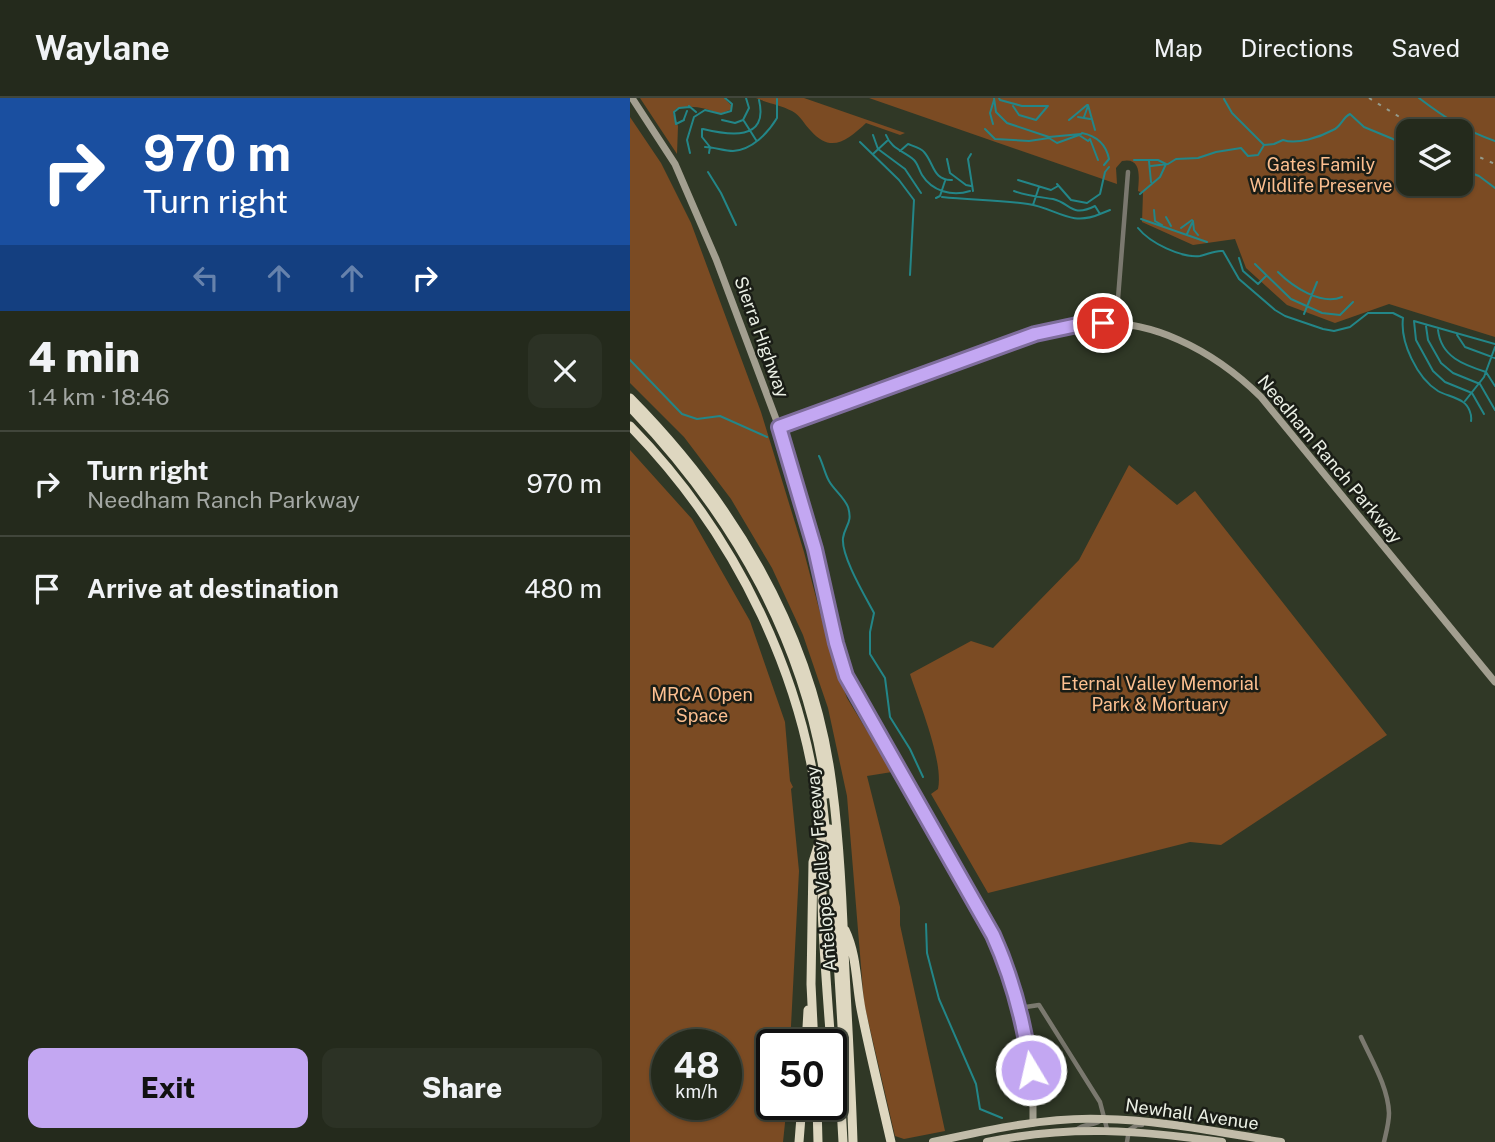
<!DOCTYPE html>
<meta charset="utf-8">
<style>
body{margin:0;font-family:"Public Sans",sans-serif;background:#2c3225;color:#f1f3f6;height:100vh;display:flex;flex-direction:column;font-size:26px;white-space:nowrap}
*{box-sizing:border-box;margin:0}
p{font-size:23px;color:#a3a7a3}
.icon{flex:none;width:38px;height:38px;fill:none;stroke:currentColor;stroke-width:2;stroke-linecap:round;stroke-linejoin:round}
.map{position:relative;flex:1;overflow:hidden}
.sheet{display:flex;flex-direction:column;background:#242a1c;width:630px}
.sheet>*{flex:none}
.top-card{background:#1a4fa0;color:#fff;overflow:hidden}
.controls{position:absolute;left:766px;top:21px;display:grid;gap:14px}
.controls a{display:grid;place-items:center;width:77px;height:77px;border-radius:14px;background:#242a1c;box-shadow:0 2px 5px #0004,0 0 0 2px #41463b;font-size:35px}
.speed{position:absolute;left:21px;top:931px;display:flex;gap:14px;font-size:35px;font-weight:700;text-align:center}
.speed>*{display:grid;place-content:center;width:91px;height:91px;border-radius:50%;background:#242a1c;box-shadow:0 2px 5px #0004,0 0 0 2px #41463b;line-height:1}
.speed small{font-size:18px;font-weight:400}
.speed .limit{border:4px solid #111;border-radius:10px;background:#fff;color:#111}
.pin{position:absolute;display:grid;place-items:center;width:60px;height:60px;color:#fff;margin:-30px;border:4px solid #fff;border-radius:50%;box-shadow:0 2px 7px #0007}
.me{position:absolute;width:77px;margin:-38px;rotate:351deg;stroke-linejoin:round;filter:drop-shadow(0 0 5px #0008)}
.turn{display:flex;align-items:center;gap:24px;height:147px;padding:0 28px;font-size:32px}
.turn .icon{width:91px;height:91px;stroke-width:2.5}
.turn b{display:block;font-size:49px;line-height:60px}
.lanes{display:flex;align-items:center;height:66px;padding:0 28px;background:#0003;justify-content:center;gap:35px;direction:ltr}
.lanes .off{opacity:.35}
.round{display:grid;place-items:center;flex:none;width:74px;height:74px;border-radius:14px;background:#2c3225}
.overview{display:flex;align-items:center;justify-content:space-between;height:119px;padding:0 28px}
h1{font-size:42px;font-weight:800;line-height:52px}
.button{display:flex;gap:14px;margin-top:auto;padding:14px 28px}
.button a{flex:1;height:80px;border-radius:14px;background:#c3a7f2;color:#111;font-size:28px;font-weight:800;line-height:80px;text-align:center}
.button a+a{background:#2c3225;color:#f1f3f6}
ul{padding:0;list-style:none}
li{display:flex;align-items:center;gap:21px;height:105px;padding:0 28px;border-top:2px solid #41463b}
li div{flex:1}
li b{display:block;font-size:26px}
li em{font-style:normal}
header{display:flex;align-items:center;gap:42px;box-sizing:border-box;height:98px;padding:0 35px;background:#242a1c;border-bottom:2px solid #41463b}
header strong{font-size:33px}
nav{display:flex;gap:38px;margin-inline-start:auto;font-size:24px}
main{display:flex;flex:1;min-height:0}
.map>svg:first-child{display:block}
.green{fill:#7b4b23;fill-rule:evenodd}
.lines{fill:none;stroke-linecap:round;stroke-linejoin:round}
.stream{stroke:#238688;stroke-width:2}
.street{stroke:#7b796f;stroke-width:4.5}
.secondary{stroke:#a39f90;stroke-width:7}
.primary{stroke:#c2bca9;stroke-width:8}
.highway{stroke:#ded7c0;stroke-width:9}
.rail{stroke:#949b8c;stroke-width:2;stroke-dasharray:3.5 7;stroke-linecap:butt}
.route-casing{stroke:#7f6d9d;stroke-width:18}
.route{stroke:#c3a7f2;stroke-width:12}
.labels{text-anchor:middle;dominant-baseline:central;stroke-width:5;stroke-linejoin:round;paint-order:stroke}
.park-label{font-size:18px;fill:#fcbf90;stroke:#1a1d16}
.street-label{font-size:18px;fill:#eaefe4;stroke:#1a1d16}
</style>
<header>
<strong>Waylane</strong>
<nav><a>Map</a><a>Directions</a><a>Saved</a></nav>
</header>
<main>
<section class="sheet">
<div class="top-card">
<div class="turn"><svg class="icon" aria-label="right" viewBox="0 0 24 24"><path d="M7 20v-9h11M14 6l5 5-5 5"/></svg><div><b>970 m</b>Turn right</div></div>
<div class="lanes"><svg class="icon off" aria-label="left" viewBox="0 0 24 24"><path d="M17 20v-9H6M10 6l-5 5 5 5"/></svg><svg class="icon off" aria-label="ahead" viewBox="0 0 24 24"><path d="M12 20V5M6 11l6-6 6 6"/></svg><svg class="icon off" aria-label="ahead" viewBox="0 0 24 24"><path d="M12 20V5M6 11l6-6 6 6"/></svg><svg class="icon" aria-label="right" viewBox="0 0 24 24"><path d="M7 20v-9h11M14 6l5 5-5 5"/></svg></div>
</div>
<div class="overview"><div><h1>4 min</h1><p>1.4 km · 18:46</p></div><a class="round"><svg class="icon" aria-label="close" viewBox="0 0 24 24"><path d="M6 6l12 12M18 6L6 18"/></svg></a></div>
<ul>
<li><svg class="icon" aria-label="right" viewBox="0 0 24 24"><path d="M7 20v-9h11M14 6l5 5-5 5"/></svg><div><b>Turn right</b><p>Needham Ranch Parkway</p></div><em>970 m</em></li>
<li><svg class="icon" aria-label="arrive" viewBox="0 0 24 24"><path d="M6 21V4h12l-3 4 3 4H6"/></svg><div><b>Arrive at destination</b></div><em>480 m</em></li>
</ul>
<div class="button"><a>Exit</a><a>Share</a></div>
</section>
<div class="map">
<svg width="865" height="1044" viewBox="0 0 865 1044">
<rect width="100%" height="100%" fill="#303826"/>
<path class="green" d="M10,0H94L102,8V11L90,16C77,10 59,6 46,11L43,15L48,28L47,56Z
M126,0H174L275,35L270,37L236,25C218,42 201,56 181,33C174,26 171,18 162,13C151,7 137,5 126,0Z
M239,0H865V239L759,206L705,225L657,207L616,170L605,141L563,147L512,124L513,95L508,93C509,79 512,59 492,63L486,70L487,86ZM831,33V86H779V33Z
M0,19L31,65L61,125L131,314L174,454L201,556L217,600L262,674L237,678L270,809V827L315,1033L274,1041L265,1038L234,905L217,698L198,610L173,537L142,470L101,401L54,339L0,285Z
M0,352L62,421L120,523L155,624L160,683L163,689L161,691L169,773L160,947H142V1006H157L153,1044H0ZM37,947H96V1006H37Z
M499,367L547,407L565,393L757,637L591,747L560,744L358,795L301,696L308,691C314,664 289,604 280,576L341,543L363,550L449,462Z"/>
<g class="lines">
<path class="stream" d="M364,0L366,14L377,25L419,39L451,36
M369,0L370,2L392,8H418
M789,0C815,20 834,32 865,43
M594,1L602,15L634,47
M458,7L465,32
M59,8L66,14
M383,8L389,17L406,22L417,9
M448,19L460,21
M454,19L458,8
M54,21L57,13
M54,22L46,26L44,14L49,10L60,9
M92,22L105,25L113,22L119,10L116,0
M439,22L457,7
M114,23L126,42
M363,26L360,15L364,2
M72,31V39L80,49L79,55
M73,31C98,37 139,44 129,2
M355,31L365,41L399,43L419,40L427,45L449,37L458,43L460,41L468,62
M452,35C467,38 476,46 479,61L474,67
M243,37L248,51L275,71L291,95
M256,37C261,51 274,53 284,62C288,66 289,72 292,77C302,93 322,99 340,93
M230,44L269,82L284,102L280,177
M75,49C84,49 94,53 103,53C122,52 138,35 147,20V1
M270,53L278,46C283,48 291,50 294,54C304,65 303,83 322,82
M60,55L57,42L64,19L75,12L91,16L101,13L102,6L95,0
M243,56L257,43
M341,56L338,61L343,93
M317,61L320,75L336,87L341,88
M504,62H528L536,66L530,79L510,96
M519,63L521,84
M521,68L538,66L546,61L568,60L586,54L611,50L618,58L628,57L634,47L644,46L653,42C667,47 690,39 703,32C711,29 712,20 720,16L734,29L763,41L779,52
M831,71L849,78L865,90
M78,74L91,95L106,127
M388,82L421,92L428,88
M427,86L441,102L457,105L470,96L475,74L479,69
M384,93C397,98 410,99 423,101C441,105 441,120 465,108L470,116L480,112
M312,99C340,102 370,102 398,106C426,110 440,129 470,116
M306,100L310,98L315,83
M403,107L409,89
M524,112L525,123L532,127
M536,119L541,128
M511,121L577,144
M563,123L564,132L568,137
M508,130C520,145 551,160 570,158C579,156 585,152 593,153L609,181L645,212L655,218L693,231L704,233L720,229L738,215H763L773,220C770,244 787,280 808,293C815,297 826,299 833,304C839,308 842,317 841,323
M551,130L562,122
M557,136L562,125
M609,160L613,173L628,186L636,178
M625,166L661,201L692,215L710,217L723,204
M648,174C662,188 691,208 712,199
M674,216L687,184
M796,228L798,242L811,265L823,275L850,286L865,312
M808,232C811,259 834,267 856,274L865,288
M827,237L835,249L865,260
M0,262L52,316L67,321L90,318L137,339
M835,303L854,279L865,249
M854,316L842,295L815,284L803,273L786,242L784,223L865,246
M189,358C193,366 195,376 199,383C204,392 214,399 218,409C223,425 215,427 213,440C211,458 235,498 244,515L240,534V556L255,580L260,619L280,651L293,679
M296,826L297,855L309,901L346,986L350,1011L372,1020"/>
<path class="street" d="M486,226L498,74
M389,910L409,907L470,1004L477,1031
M731,939C742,963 758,989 759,1015C759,1025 756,1035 754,1044
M446,1032C456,1024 465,1029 472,1021
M497,1044L499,1032L507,1027H512"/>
<path class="secondary" d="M2,0L45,66L86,161L149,329L191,472L209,556L230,605L348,808L370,853L396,938L403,987V1025
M149,329C206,309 262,288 318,267C361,251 404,232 450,226C519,217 584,253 631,299L865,584"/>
<path class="primary" d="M303,1044C358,1032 415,1019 472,1021C532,1022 592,1035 651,1044
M357,1044C439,1027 510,1032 592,1044"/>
<path class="highway" d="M0,300C101,402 178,529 200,673C209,732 212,793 214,853C217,917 221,980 223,1044
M1,310C104,417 178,547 197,696
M0,328C107,437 180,586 191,740C193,770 191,800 193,830C195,869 198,908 201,947
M191,691L196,737
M200,731L213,944
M215,832C227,857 226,885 231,911C240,956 251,1000 261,1044
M207,936L213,1044
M176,947L178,912
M184,947L181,886L183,764L188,748
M201,949L204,997
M187,1006L188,1044
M169,1044L172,1006"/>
<path class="rail" d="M739,0L792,33
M831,51L865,66"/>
</g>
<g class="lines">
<defs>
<path id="route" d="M401,972C394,925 383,881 363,837L216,578L206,545L185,451L149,329L405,236L452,226L473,225"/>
</defs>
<use href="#route" class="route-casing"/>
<use href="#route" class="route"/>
</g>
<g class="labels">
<g class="park-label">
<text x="691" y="66">Gates Family<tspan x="691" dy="21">Wildlife Preserve</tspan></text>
<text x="530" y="585">Eternal Valley Memorial<tspan x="530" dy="21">Park &amp; Mortuary</tspan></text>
<text x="72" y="596">MRCA Open<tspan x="72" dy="21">Space</tspan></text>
</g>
<g class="street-label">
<text transform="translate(132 239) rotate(70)">Sierra Highway</text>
<text transform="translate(700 361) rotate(50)">Needham Ranch Parkway</text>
<text transform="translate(191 771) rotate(-95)">Antelope Valley Freeway</text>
<text transform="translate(562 1016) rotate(8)">Newhall Avenue</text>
</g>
</g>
</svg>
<div class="controls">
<a><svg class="icon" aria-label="layers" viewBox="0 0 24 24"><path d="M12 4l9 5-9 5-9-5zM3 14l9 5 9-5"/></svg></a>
</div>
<div class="speed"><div>48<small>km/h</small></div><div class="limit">50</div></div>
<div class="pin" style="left:473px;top:225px;background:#d93025"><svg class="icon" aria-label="arrive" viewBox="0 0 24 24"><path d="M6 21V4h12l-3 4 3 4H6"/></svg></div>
<svg class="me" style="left:401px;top:972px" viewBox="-20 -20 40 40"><circle r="17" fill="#c3a7f2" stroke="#fff" stroke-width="3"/><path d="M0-11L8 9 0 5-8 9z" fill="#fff"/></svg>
</div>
</main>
